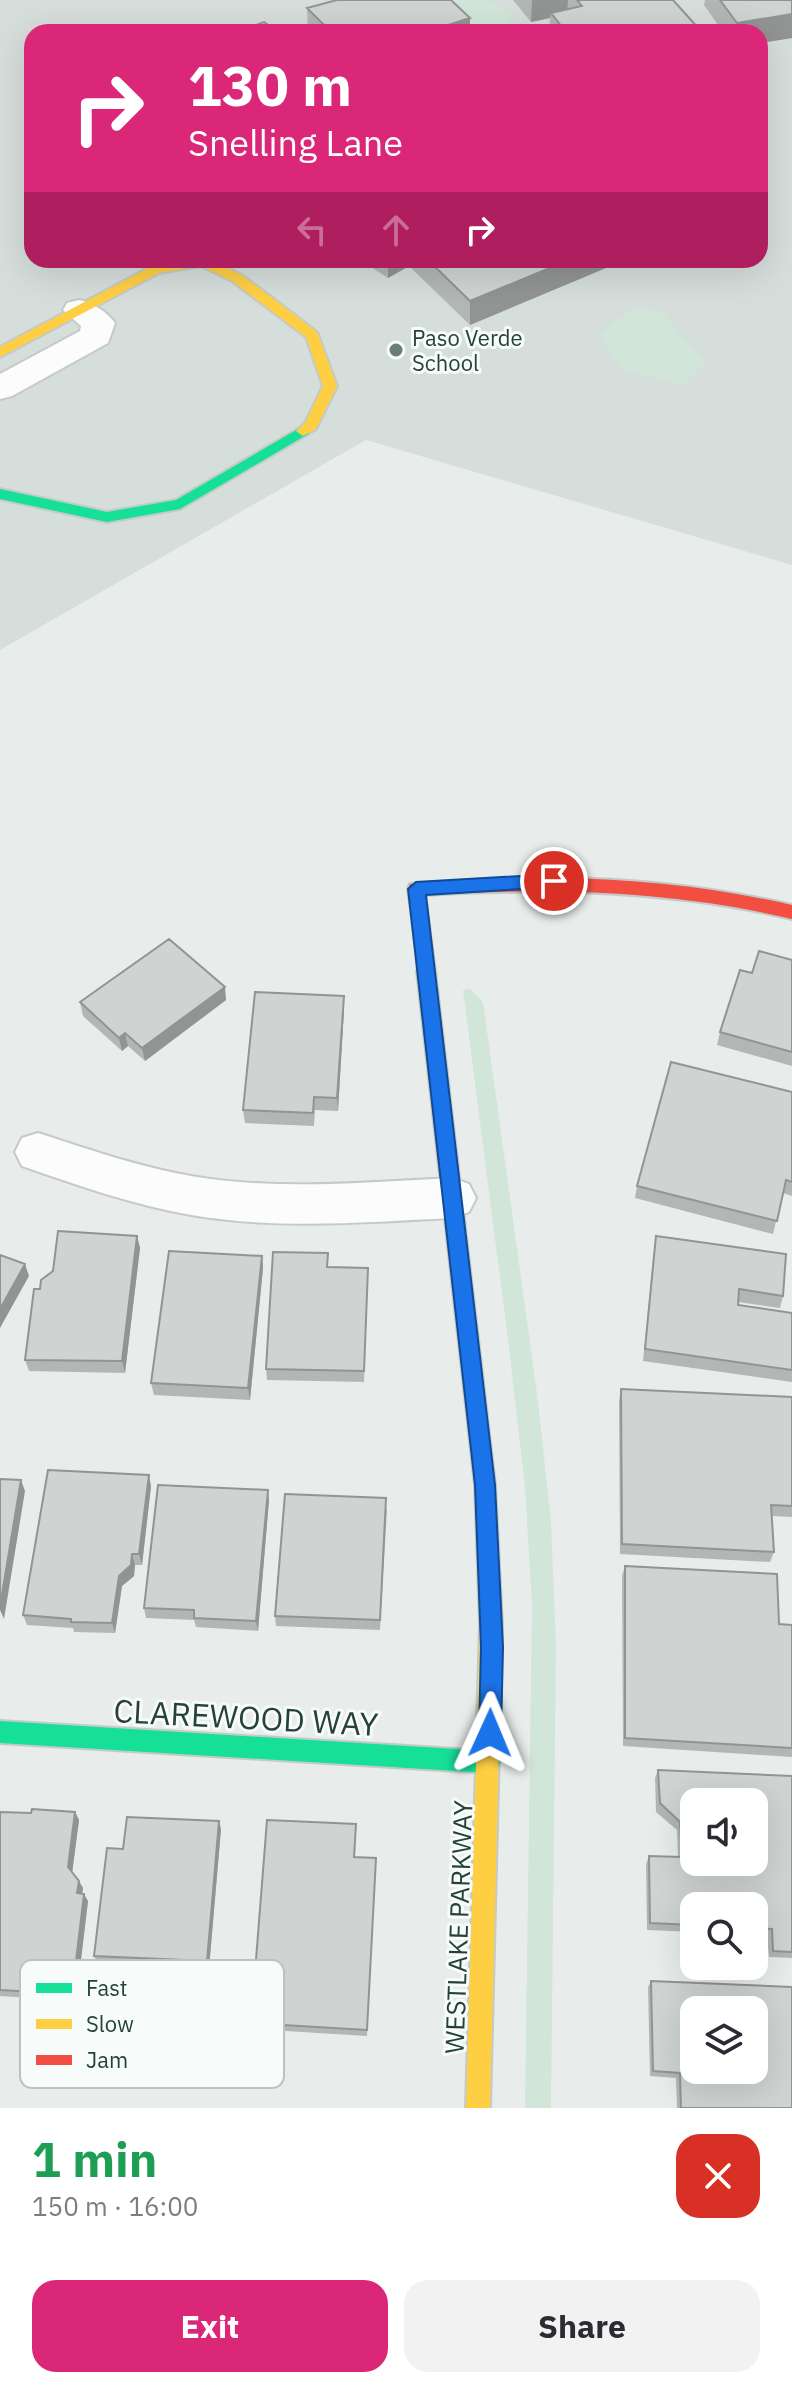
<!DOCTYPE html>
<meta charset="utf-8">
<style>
body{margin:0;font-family:"IBM Plex Sans",sans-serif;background:#f2f2f3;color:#2b2b33;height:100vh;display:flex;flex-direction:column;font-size:30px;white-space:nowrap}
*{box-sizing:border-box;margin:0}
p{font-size:26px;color:#7c7c81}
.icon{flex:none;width:44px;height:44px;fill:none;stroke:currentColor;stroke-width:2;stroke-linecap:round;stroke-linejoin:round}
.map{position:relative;height:2108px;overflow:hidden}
.details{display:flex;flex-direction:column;background:#fff;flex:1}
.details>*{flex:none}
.guide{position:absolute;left:24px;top:24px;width:744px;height:244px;border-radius:24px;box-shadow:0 8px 32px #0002;background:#db2777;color:#fff;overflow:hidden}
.tools{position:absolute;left:680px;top:1788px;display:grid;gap:16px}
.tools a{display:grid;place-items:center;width:88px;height:88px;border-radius:16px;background:#fff;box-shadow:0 8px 32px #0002;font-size:40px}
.pin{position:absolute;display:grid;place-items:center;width:68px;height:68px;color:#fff;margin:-34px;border:4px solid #fff;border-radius:50%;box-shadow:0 2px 8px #0007}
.me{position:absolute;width:88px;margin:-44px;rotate:1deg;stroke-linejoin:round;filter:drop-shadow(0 0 6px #0008)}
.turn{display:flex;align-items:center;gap:28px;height:168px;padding:0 32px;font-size:36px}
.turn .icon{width:104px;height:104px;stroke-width:2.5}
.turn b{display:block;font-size:56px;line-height:68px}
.lanes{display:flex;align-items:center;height:76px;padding:0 32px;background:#0003;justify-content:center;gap:40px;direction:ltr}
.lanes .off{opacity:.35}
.round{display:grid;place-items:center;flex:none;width:84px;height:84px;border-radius:24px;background:#f2f2f3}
.head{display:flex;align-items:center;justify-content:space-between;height:136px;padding:0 32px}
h1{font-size:48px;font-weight:800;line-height:60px;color:#1e9e55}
.action{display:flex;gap:16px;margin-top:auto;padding:16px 32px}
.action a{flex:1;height:92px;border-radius:24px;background:#db2777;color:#fff;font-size:32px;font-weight:800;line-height:92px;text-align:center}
.action a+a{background:#f2f2f3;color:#2b2b33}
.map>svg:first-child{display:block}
.built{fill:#d6dedb;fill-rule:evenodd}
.green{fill:#d1e6d8}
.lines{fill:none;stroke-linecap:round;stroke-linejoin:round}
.street-casing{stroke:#c5cac8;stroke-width:4}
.fast-casing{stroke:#c3cbc8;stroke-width:4}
.slow-casing{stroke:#c3cbc8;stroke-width:4}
.jam-casing{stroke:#c3cbc8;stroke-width:4}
.street{fill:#fcfcfc;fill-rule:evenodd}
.fast{fill:#16e098;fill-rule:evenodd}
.slow{fill:#ffcf43;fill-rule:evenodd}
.jam{fill:#f24e42;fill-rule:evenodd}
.wall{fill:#b2b6b5}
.shaded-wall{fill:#919493}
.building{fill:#cfd4d2;stroke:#919493;stroke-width:2;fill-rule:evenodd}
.route{fill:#1a73e8;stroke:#114b97;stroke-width:2}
.poi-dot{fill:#697e78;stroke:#f7fbf9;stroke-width:3}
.labels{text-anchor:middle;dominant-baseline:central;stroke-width:6;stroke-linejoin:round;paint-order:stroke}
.far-poi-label{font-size:22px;fill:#24423a;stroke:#f7fbf9;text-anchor:start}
.street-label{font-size:26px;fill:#24423a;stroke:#f7fbf9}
.near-street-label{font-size:32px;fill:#24423a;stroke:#f7fbf9}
.key{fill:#f7fbf9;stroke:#b8c4c0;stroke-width:2}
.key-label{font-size:22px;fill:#24423a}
</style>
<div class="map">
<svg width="792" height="2108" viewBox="0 0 792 2108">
<rect width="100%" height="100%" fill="#e8edeb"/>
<path class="built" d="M0,0H792V565L366,440L0,650ZM32,32H760V260H32Z"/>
<path class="green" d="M438,0H484L514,14L503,32H469Z
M636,307L663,313L705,364L682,385L622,369L599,333Z
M470,989L483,1002L538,1401L551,1522L556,1645L551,2108H525L532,1604L525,1487L509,1348L463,990Z"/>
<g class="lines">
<defs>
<path id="street" d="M79,300C93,303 106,311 115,323L108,343L12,396L0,399V374L80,331L81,326L63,310L67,303Z
M38,1133C88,1149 139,1167 191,1176C277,1191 366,1182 453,1178L469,1184L476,1198L469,1212L453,1218C366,1222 278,1230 191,1215C133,1205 77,1185 22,1166L15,1152L22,1138Z"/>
<path id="fast" d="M303,426L310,431L308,434L180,509L107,522L0,499V489L107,512L176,500Z
M426,964L432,966L435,971L495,1485L502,1625L499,1632L491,1635L483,1632L480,1625L475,1485L417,971L420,966Z
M0,1721L489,1751L497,1754L500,1762L497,1770L489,1773L0,1743Z"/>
<path id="slow" d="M191,260H209L242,275L317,332L337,386L316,429L303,436L296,431L305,423L323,386L306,337L232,281L201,266L159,273L0,357V347L150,267Z
M491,1615L499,1618L502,1625L490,2108H466L480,1625L483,1618Z"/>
<path id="jam" d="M558,878C638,879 714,887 792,905V919C670,890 550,888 425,895L435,971L432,976H420L408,889L410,884Z"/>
</defs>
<use href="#street" class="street-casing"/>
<use href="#fast" class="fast-casing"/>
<use href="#slow" class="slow-casing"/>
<use href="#jam" class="jam-casing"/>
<use href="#street" class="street"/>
<use href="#fast" class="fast"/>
<use href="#slow" class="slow"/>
<use href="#jam" class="jam"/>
</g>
<path class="wall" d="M513,0H673L700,30V32H549L550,18L531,22Z
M705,0H792V38L760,43V32H723L704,5Z
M307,8L470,32H308Z
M360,260H625L470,325L409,266L388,278Z
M792,960V1066L717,1045L720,1032L752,973Z
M226,1000L145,1061L128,1046L122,1051L83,1016L80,1002Z
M344,1009L338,1111L315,1110L314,1126L245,1123L243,1110Z
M792,1092V1196L783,1193L773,1234L635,1198L637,1186Z
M137,1236L140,1248L125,1373L29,1371L25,1360L40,1289Z
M656,1236L783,1296L780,1308L738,1302V1305L792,1313V1382L643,1361L654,1249Z
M262,1256L263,1268L250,1400L154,1395L151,1383Z
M328,1267L368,1280L364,1382L267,1380L266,1369Z
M621,1389L792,1397V1517L772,1516L774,1552L770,1562L620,1554L619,1401Z
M151,1486L142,1565H135L134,1576L122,1586L115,1633L74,1632L73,1628L27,1625L23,1615Z
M269,1500L258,1631L196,1627L194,1620L146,1618L144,1608Z
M387,1509L380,1630L276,1626L275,1616Z
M625,1566L779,1624L792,1625V1757L623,1746L622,1576Z
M658,1770L792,1776V1958L769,1957L767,1936L754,1935V1906H694V1932L647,1930L646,1864L649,1856L678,1857L677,1830L656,1812L655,1778Z
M0,1812L31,1813L75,1812L79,1820L72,1872L83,1888L82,1894L88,1901L76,2001L0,1996Z
M356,1824L355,1857L376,1858L367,2036L252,2029L251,2023Z
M221,1829L209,1968L98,1963L94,1956L123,1849Z
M651,1981L792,2108H677L676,2078L650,2076L648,1987Z"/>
<path class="shaded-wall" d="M532,0H568L567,14L551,13L550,18L531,22Z
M792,14V38L760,43V32H736L737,23Z
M470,18V32H444L445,26Z
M388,260H409V266L388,278Z
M569,260H625L470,325V301Z
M225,987L226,1000L145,1061L142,1048Z
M344,996V1009L338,1111L337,1098Z
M125,1033L128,1046L122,1051L119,1038Z
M137,1236L140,1248L125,1373L122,1361Z
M262,1256L263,1268L250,1400L248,1388Z
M25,1264L29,1276L0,1328V1309Z
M149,1475L151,1486L142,1565L139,1554Z
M21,1480L25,1491L4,1619L0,1610V1606Z
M268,1490L269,1500L258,1631L256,1621Z
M132,1554L135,1565L134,1576L122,1586L115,1633L112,1623L119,1576Z
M75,1812L79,1820L72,1874L68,1867Z
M219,1821L221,1829L209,1968L207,1961Z
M79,1881L83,1888L81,1900L77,1893Z
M84,1894L88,1901L76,2001L72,1994Z"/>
<path class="building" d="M337,0H451L470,18L445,26L451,32H331L307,8Z
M577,0H673L700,30L691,32H566L551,13L582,6Z
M720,0H792V14L737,23Z
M264,22L278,32H237Z
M428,260H569L470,301Z
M169,939L225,987L142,1048L125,1033L119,1038L80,1002Z
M759,951L792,960V1052L720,1032L740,970L752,973Z
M255,992L344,996L337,1098L314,1097L313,1113L243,1110Z
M671,1062L792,1092V1182L786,1180L777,1221L637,1186Z
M58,1231L137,1236L122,1361L25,1360L34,1289H40L41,1280L53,1271Z
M656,1236L786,1254L783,1296L739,1289L738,1305L792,1313V1370L645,1349Z
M169,1251L262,1256L248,1388L151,1383Z
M273,1252L328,1253L327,1267L368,1268L364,1371L266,1369Z
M0,1255L25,1264L0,1309Z
M621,1389L792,1397V1506L771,1505L774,1552L622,1544Z
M48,1470L149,1475L139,1554H132L131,1565L119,1576L112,1623L71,1622V1619L23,1615Z
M0,1479L21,1480L0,1606Z
M158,1485L268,1490L256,1621L194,1618V1610L144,1608Z
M285,1494L386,1498L380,1620L275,1616Z
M625,1566L777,1574L779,1624L792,1625V1748L625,1738Z
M658,1770L792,1776V1952L773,1951L772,1929L754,1928V1906H694V1925L650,1923L649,1856L682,1857L680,1822L660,1803ZM694,1802H754V1862H694Z
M32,1809L75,1812L68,1867L79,1881L77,1893L84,1894L72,1994L0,1990V1812L31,1813Z
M127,1817L219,1821L207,1961L94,1956L107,1848L123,1849Z
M267,1820L356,1824L354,1857L376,1858L367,2030L251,2023Z
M651,1981L792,1987V2108H681L680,2073L653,2071ZM694,2010H754V2070H694Z"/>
<path class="route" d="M554,874L562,881L554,887L426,895L495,1485L503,1647L501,1733L498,1741L490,1744L482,1741L479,1733L481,1647L475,1485L408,889L416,882Z"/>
<circle class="poi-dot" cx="396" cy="350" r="8"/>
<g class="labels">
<g class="far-poi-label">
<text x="412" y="337">Paso Verde<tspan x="412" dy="25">School</tspan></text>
</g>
<g class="street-label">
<text transform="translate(458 1927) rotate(-88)">WESTLAKE PARKWAY</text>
</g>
<g class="near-street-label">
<text transform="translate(246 1717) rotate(3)">CLAREWOOD WAY</text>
</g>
</g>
<rect x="20" y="1960" width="264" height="128" rx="12" class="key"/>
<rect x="36" y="1983" width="36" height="10" fill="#16e098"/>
<rect x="36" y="2019" width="36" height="10" fill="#ffcf43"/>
<rect x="36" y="2055" width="36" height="10" fill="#f24e42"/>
<g class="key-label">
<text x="86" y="1996">Fast</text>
<text x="86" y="2032">Slow</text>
<text x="86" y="2068">Jam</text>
</g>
</svg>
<div class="tools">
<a><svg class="icon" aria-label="sound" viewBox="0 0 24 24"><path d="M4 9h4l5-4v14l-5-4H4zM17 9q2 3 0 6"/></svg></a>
<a><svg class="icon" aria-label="search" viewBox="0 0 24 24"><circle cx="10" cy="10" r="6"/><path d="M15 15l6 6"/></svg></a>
<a><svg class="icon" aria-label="layers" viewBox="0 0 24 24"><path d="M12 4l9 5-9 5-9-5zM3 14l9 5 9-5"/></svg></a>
</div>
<div class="pin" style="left:554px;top:881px;background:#d93025"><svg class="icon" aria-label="arrive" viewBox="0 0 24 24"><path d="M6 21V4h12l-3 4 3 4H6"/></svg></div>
<svg class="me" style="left:490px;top:1733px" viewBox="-20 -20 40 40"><path d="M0-17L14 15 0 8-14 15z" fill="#1a73e8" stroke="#fff" stroke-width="4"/></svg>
<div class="guide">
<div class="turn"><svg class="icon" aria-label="right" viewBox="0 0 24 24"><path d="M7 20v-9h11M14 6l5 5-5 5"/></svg><div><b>130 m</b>Snelling Lane</div></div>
<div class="lanes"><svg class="icon off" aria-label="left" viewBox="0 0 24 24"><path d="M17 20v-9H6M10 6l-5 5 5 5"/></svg><svg class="icon off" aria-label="ahead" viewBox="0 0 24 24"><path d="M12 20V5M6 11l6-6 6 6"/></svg><svg class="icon" aria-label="right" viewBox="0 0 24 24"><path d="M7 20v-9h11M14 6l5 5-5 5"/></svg></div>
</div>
</div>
<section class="details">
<div class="head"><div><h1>1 min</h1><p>150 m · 16:00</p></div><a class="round" style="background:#d93025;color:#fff"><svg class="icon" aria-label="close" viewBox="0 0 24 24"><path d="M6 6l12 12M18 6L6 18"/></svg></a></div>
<div class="action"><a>Exit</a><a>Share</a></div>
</section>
